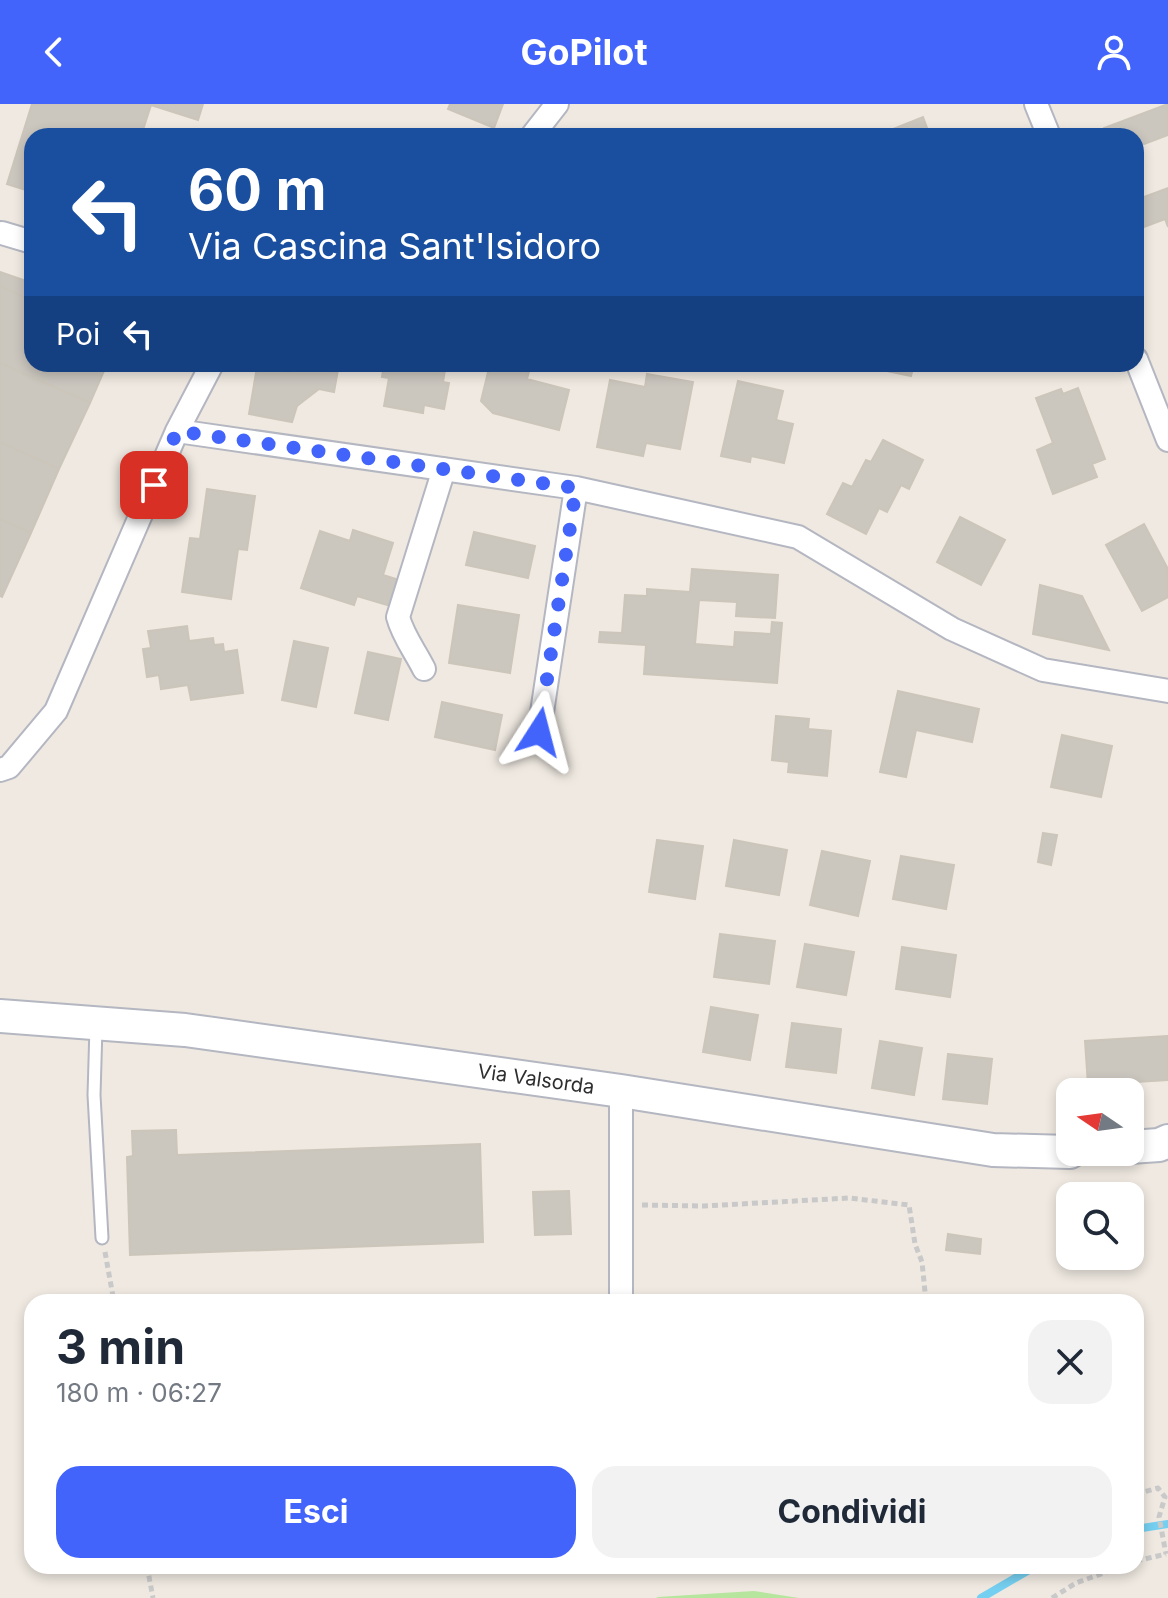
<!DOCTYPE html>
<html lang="it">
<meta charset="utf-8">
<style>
body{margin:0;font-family:Inter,sans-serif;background:#f2f2f3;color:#1f2937;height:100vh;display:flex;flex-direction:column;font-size:30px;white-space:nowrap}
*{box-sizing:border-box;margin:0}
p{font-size:26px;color:#747a83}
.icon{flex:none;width:44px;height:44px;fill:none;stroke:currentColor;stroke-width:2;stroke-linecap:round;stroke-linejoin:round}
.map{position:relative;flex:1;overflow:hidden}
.sheet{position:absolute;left:24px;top:1190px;width:1120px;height:280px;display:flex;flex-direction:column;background:#fff;border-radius:24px;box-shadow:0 4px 12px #0003}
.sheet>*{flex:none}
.guide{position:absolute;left:24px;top:24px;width:1120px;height:244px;border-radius:24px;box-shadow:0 4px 12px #0003;background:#1a4fa0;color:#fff;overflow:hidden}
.needle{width:52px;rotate:283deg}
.controls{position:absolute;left:1056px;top:974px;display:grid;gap:16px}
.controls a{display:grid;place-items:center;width:88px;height:88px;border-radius:16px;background:#fff;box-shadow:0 4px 12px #0003;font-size:40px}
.pin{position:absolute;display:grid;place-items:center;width:68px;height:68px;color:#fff;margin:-34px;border-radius:16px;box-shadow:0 4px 12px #0006}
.me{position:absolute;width:88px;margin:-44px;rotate:9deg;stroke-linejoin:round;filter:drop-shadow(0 0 6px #0008)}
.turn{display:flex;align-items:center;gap:28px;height:168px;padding:0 32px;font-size:36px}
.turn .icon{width:104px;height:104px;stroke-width:2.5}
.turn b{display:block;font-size:56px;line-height:68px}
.then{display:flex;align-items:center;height:76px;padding:0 32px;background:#0003;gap:16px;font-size:30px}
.round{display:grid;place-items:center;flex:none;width:84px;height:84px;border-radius:24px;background:#f2f2f3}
.overview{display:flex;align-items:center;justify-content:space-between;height:136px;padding:0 32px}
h1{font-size:48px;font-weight:700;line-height:60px}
.primary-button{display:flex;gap:16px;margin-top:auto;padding:16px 32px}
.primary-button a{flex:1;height:92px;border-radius:24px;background:#4264fb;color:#fff;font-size:32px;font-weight:700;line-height:92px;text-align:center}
.primary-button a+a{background:#f2f2f3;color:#1f2937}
header{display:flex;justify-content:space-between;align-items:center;height:104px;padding:0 32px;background:#4264fb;color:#fff;font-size:36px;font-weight:700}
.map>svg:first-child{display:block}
.green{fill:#b6e59e}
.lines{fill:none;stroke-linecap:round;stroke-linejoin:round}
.stream{stroke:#75cff0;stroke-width:8}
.building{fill:#cbc7bf;stroke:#cbc5ba;stroke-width:2}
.lane-casing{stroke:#b4b7c1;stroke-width:15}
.street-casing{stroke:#b4b7c1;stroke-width:26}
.secondary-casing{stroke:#b4b7c1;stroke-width:36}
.path{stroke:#c9c9c9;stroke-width:5;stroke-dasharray:6 4;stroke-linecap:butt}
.lane{stroke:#fff;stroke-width:11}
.street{stroke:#fff;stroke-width:22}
.secondary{stroke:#fff;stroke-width:32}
.route{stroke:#4264fb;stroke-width:14;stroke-dasharray:0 25.2}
.labels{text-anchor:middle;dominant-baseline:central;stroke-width:8;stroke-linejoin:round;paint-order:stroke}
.street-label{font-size:20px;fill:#2e2e2e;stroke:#fff}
</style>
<header><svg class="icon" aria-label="back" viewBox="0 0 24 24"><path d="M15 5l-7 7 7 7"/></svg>GoPilot<svg class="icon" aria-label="person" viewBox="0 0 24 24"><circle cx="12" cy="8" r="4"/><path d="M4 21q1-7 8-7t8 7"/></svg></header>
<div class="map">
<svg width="1168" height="1494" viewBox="0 0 1168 1494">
<rect width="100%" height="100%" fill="#efe9e1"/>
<path class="green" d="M754,1487L799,1494H656L658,1493Z"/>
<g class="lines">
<path class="stream" d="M1136,1425L1168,1420
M981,1494L1036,1462"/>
</g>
<path class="building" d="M32,0H203L198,16L151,1L141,32H32V88L7,80Z
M450,0H503L494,24L448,5Z
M1168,0V31L1136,43V32H1107L1104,24Z
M923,13L930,32H884L883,29Z
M1168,84V123L1165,115L1144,123L1136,101V96Z
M0,168L32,179V197L0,182Z
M0,182L32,197V260H107L90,299L0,259Z
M0,259L90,299L59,365L0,338Z
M290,260H339L334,288L319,285L297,302L292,318L249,310L257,263L289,268Z
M384,260H446L443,278L449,279L444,305L424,301L423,309L384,302L389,274L382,273Z
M490,260H531L527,275L569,286L559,326L493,309L481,297Z
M864,260H914L911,272L863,262Z
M647,270L693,278L680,345L646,339L643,352L597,343L610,276L645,283Z
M738,277L783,287L776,316L793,320L784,359L751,352L750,358L721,352Z
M1078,284L1105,355L1092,360L1097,373L1053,390L1037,346L1053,339L1036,294L1061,285L1063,290Z
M883,336L923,356L909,385L901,381L887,408L879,404L866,430L827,410L843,379L852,383L866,356L871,358Z
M0,338L59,365L31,429L0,415Z
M207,385L255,392L247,446L238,445L231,495L182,488L190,434L200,435Z
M960,413L1005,436L981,481L937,458Z
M0,415L31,429L2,493L0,492Z
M1144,420L1168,465V493L1142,507L1106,441Z
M353,426L393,439L383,471L402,477L394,503L357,492L354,501L301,484L320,427L350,437Z
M474,428L535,442L528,474L466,461Z
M692,465L778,471L775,514L736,512L737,498L699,496L695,540L734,543L735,528L771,530L772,518L782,519L777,579L644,570L646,541L599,538L600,528L622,529L625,491L647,492V485L690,488Z
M1040,481L1082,492L1109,546L1033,530Z
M458,501L519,511L510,569L449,559Z
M187,522L189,537L213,534L214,541L223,540L224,548L237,546L243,589L191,596L188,581L161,585L159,571L147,573L143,545L151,544L148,527Z
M294,537L328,544L316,603L282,596Z
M368,548L401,555L388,616L355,609Z
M898,587L979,605L972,638L916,626L906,673L880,668Z
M442,598L502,611L495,646L435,633Z
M776,612L809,615L808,625L831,627L827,672L788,668L789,658L772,656Z
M1062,631L1112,642L1101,693L1051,683Z
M1043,729L1057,731L1051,761L1038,758Z
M657,736L703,742L695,795L649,788Z
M734,736L787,746L779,791L726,782Z
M822,747L870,757L858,812L810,801Z
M901,752L954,761L946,805L893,795Z
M720,830L775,837L769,880L714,873Z
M805,840L854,848L846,891L797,883Z
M902,843L956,851L950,893L896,885Z
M711,903L758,911L750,956L703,948Z
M792,919L841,925L836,969L786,963Z
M1168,932V976L1088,981L1085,937Z
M880,937L922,944L914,991L872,984Z
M948,950L992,955L987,1000L943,995Z
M176,1026L177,1051L480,1040L483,1138L130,1151L127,1053L133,1052L132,1027Z
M569,1087L571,1130L535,1131L533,1088Z
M948,1130L981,1135L980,1150L946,1146Z"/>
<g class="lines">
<defs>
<path id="lane" d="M96,923L94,991L102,1134"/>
<path id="street" d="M1036,0L1049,32
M532,32L557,0
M2,129L32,138
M1136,255L1168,336
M177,327L576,384L798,433L952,525L1043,566L1168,587
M424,565C415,547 403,532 398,513L444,365
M539,628L576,384
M0,666L9,663L56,607L177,327L212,260
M621,987V1198"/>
<path id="secondary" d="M0,912L185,926L621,987L993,1046L1070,1048
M1130,1043L1159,1041L1168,1037"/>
</defs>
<use href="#lane" class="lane-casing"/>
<use href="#street" class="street-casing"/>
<use href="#secondary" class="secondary-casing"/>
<path class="path" d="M642,1101L704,1102L849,1094L909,1101L915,1140L922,1158L926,1198
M105,1148L114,1198
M1136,1390L1158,1384L1165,1393L1159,1413L1166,1450
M1136,1457L1166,1450
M147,1462L153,1494
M1052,1494L1076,1479L1123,1462"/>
<use href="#lane" class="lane"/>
<use href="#street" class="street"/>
<use href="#secondary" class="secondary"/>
</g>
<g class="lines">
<path class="route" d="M154,381L177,327L576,384L539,628"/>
</g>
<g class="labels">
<g class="street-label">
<text transform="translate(536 975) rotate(8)">Via Valsorda</text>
</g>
</g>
</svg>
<div class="controls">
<a><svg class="needle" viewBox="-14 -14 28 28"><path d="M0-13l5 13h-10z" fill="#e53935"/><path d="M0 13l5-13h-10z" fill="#747a83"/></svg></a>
<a><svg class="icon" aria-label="search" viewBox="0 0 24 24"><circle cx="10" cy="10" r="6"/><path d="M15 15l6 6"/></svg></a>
</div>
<div class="pin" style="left:154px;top:381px;background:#d93025"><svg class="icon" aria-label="arrive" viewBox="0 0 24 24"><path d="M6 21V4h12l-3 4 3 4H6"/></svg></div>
<svg class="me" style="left:539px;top:628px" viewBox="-20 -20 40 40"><path d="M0-17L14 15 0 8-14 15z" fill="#4264fb" stroke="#fff" stroke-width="4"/></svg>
<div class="guide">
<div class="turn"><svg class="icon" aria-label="left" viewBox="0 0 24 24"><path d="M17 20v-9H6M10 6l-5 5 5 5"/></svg><div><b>60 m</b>Via Cascina Sant'Isidoro</div></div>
<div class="then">Poi<svg class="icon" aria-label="left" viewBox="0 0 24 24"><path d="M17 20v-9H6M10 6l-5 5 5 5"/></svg></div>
</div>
<section class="sheet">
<div class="overview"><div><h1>3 min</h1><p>180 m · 06:27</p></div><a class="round"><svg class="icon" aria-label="close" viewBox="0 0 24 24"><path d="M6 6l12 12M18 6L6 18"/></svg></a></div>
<div class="primary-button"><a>Esci</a><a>Condividi</a></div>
</section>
</div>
